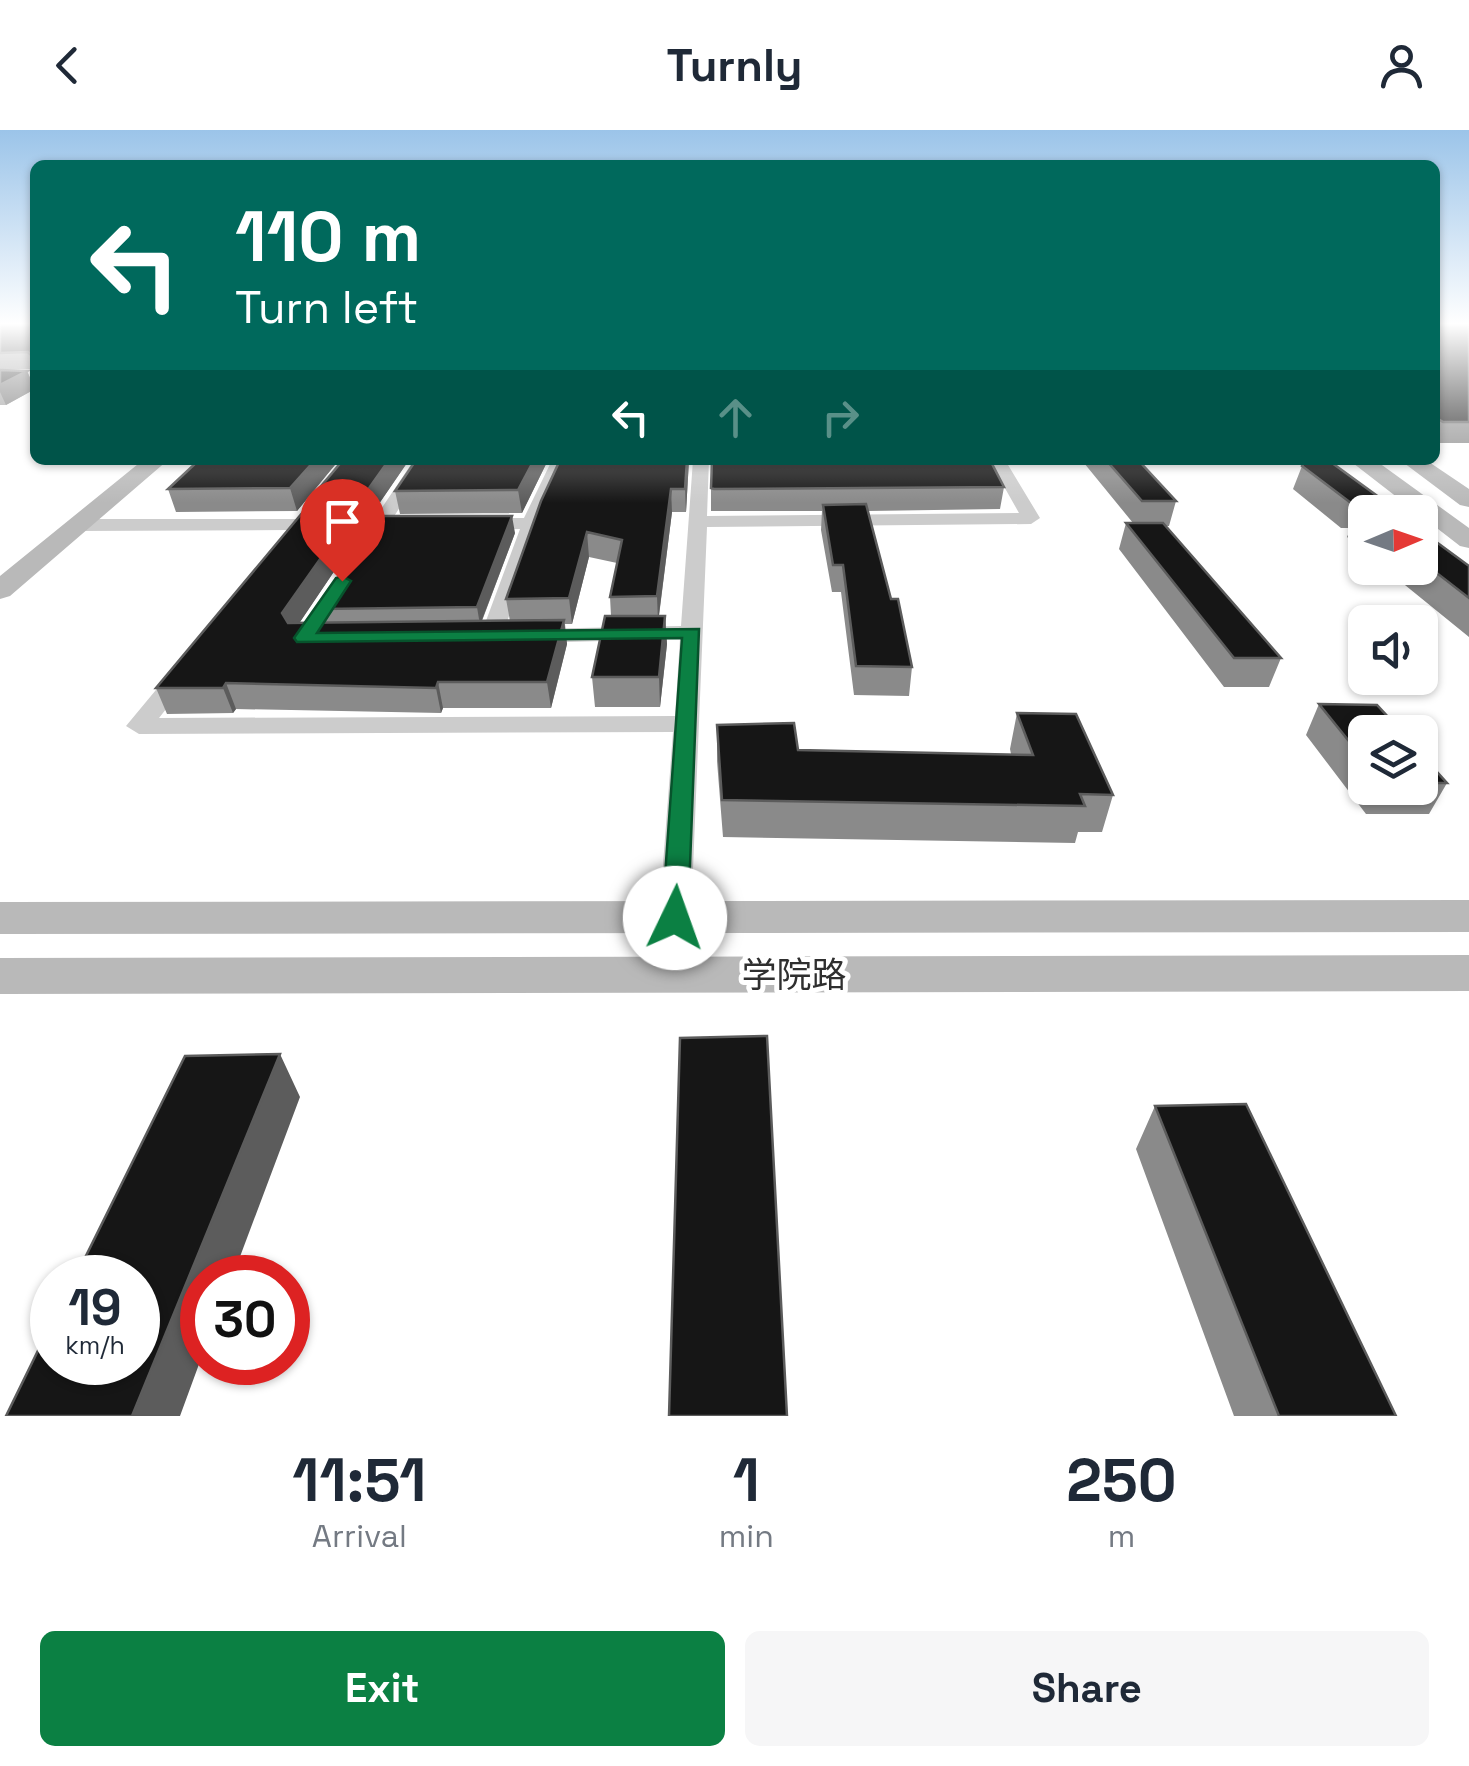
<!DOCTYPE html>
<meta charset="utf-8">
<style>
body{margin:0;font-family:"Space Grotesk","Noto Sans SC",sans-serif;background:#f6f6f7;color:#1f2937;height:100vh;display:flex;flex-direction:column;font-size:38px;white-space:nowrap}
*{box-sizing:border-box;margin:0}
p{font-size:32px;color:#747a83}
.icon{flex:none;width:55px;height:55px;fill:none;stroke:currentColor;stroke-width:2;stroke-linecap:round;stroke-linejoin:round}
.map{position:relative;height:1286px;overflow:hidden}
.side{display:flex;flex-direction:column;background:#fff;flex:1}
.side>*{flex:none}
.guide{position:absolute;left:30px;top:30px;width:1410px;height:305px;border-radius:15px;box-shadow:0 2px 8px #0004;background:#00695c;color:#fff;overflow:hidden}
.needle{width:65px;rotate:88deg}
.fabs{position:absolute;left:1348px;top:365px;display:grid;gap:20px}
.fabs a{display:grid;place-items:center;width:90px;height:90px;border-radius:15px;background:#fff;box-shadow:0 2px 8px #0004;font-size:50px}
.speed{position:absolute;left:30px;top:1125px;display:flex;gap:20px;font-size:50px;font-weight:700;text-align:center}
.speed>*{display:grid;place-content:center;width:130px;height:130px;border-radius:50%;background:#fff;box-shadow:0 2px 8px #0004;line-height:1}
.speed small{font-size:25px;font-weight:400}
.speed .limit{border:15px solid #d22;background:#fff;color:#111}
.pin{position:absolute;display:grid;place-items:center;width:85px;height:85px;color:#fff;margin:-102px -42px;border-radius:50% 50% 50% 0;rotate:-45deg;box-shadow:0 0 10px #0007}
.pin .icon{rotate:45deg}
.me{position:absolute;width:110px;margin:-55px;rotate:3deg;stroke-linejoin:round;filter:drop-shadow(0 0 8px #0008)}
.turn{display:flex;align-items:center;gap:35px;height:210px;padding:0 40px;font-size:45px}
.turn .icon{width:130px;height:130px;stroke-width:2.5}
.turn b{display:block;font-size:70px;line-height:85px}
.lanes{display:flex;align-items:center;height:95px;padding:0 40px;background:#0003;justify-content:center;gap:50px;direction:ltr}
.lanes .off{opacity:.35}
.eta{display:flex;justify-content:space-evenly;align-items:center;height:170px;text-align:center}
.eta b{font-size:60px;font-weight:700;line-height:70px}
.cta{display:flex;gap:20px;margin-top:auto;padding:20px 40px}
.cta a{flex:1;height:115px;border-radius:15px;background:#0b8043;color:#fff;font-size:40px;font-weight:700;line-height:115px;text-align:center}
.cta a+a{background:#f6f6f7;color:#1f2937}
header{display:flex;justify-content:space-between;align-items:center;height:130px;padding:0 40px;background:#fff;font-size:45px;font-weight:700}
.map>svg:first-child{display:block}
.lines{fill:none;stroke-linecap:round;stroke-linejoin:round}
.street{fill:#ccc;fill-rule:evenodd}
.secondary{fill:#b9b9b9;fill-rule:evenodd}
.wall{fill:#8a8a8a}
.shaded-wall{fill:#5c5c5c}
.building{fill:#161616;stroke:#5c5c5c;stroke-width:2.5}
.route{fill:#0b8043;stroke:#07532c;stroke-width:2.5}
.labels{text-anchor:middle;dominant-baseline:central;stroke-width:10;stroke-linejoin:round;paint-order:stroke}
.near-street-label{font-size:35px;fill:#2f2f2f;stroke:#fff}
</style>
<header><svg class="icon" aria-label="back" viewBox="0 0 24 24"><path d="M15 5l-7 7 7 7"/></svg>Turnly<svg class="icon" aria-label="person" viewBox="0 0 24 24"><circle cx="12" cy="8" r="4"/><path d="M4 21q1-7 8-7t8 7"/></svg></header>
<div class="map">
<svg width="1469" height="1286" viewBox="0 0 1469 1286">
<rect width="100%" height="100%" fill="#fff"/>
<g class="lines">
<path class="street" d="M344,330H361L317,389L375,388L414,330H430L393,388L405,394L403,398L386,400L374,419H360L357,415L367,400H308L296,416L289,418L279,412L289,400L78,401L69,395L78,389H298Z
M552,330H568L540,393L502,507L499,512H483L480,507L520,399L479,400L470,394L479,388H524Z
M693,330H709L707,386L1019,383L989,330H1005L1040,388L1031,394L707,397L691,788L687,796L675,800L663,796L659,788L673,602L139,604L126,596L175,537L183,535L195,542L159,588L675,586L680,509L528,513L517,506L528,499L681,496Z
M343,445L353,451L320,501L331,508L320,515L296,514L293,509L336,447Z"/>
<path class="secondary" d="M143,330H168L10,466L0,469V446Z
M1349,330H1375L1469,398V418L1460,416Z
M1400,330H1426L1469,359V377L1460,375Z
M1469,770V802L0,804V772Z
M1469,825V861L0,864V828Z"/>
</g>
<path class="wall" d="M0,193H35V250L31,239L1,240L27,241L35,259L6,275H0Z
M1435,193H1469V313H1435Z
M199,330H339L297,381L176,382L168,359Z
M409,330L372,384H355L360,403L299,493H325L322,479L515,403L482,491H510L506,469L541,371L689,330L686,382H672L659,486H665L667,514L660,577H595L592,547L611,486L610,467L617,433L589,427L572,494H565L567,514L551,578H443L441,583L236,579L233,583L167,584L156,558L323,382L317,361Z
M416,330H548L522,383L400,384L395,361Z
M1084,330H1138L1176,371L1169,396H1165L1281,528L1269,557H1224L1119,419L1126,393H1133L1084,333Z
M1302,336L1387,373L1383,381L1365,382V421L1347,407L1351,398H1341L1293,359Z
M1004,357L1000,379L868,381L891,469L912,537L909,566L854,565L841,462H832L821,400L822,381H711V358Z
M1420,400L1469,436V507L1384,438H1420Z
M1319,574L1365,602V658H1420V623L1447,653L1429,684H1366L1306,605Z
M1017,583L1113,665L1102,702H1078L1075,713L723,707L717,631V595L798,620L1011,624L1010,619Z
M1155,976L1396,1286H1234L1136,1019Z"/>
<path class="shaded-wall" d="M27,241L35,259L6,275L0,262V255Z
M315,330H339L297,381L290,358Z
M389,330H409L372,384L367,361Z
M534,330H548L522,383L518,360Z
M687,330H689L686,382L685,359Z
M671,359L672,382L658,492L657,466Z
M354,381L360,403L290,507L282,483Z
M512,386L515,403L480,495L477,477Z
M587,402L589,427L572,494L569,468Z
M665,486L667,514L660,577L659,547Z
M564,490L567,514L551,578L547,552Z
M438,552L443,578L441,583L436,558Z
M226,553L236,579L233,583L223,558Z
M280,924L300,967L232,1148H202V1226L180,1286H132Z"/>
<path class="building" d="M0,193H35V237L31,239L32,226L28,222L0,223Z
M1435,193H1469V292H1443L1435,287Z
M0,240L27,241L0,255Z
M199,330H315L290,358L168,359Z
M343,330H389L367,361H317Z
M416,330H534L518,360L395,361Z
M560,330H687L685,359H671L657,466L610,467L622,410L587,402L569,468L506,469L541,371Z
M712,330H990L1004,357L714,359L711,358Z
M1106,330H1138L1176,371H1142Z
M1306,330H1328L1387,373H1351L1302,336Z
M866,374L891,469H898L912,537L856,536L843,435H833L823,375Z
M354,381L282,483L288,493L564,490L547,552H438L436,558L226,553L223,558H156L303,382Z
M1394,381L1396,382H1365V387L1358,382Z
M384,386H512L477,477L322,479Z
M1126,393H1163L1281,528H1234Z
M1420,400L1469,436V468L1420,430Z
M605,486H665L659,547H592Z
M1319,574L1377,575L1402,602H1365V631Z
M1017,583L1076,584L1113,665L1080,664L1085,676L722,670L717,595L794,593L798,620L1033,625Z
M1420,623L1447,653H1420Z
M767,906L787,1286H669L680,908Z
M280,924L132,1286H6L52,1192V1232H138V1148H75L185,926Z
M1246,974L1396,1286H1279L1155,976Z"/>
<linearGradient id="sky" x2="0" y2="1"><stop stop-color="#9bc4e9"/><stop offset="0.52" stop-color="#fff"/><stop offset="1" stop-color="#fff" stop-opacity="0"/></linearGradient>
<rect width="1469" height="373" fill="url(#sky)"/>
<path class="route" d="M342,446L351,451L317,503L699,499L688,788L685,794H665L662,788L682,508L297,512L294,508L336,448Z"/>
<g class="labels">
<g class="near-street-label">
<text x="794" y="845">学院路</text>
</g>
</g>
</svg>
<div class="fabs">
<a><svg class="needle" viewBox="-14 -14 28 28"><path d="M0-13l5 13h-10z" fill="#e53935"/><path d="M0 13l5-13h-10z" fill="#747a83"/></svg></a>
<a><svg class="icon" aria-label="sound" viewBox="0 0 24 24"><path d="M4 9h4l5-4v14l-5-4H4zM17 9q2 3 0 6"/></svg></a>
<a><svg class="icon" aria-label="layers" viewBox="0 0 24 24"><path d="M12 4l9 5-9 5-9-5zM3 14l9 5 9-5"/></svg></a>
</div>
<div class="speed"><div>19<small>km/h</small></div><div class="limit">30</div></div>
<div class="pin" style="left:342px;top:451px;background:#d93025"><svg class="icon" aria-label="arrive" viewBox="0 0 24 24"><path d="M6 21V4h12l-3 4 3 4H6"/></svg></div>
<svg class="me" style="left:675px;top:788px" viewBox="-20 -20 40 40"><circle r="19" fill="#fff"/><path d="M0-13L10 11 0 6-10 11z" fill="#0b8043"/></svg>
<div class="guide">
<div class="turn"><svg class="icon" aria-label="left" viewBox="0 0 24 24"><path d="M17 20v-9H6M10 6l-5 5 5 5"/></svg><div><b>110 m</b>Turn left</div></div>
<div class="lanes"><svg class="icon" aria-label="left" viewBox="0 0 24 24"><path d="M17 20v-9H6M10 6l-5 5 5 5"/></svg><svg class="icon off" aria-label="ahead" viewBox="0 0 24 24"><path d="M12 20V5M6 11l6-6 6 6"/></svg><svg class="icon off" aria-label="right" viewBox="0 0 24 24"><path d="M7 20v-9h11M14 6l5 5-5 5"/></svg></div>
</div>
</div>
<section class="side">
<div class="eta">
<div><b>11:51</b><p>Arrival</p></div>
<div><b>1</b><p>min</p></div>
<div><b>250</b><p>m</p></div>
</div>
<div class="cta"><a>Exit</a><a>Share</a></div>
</section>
